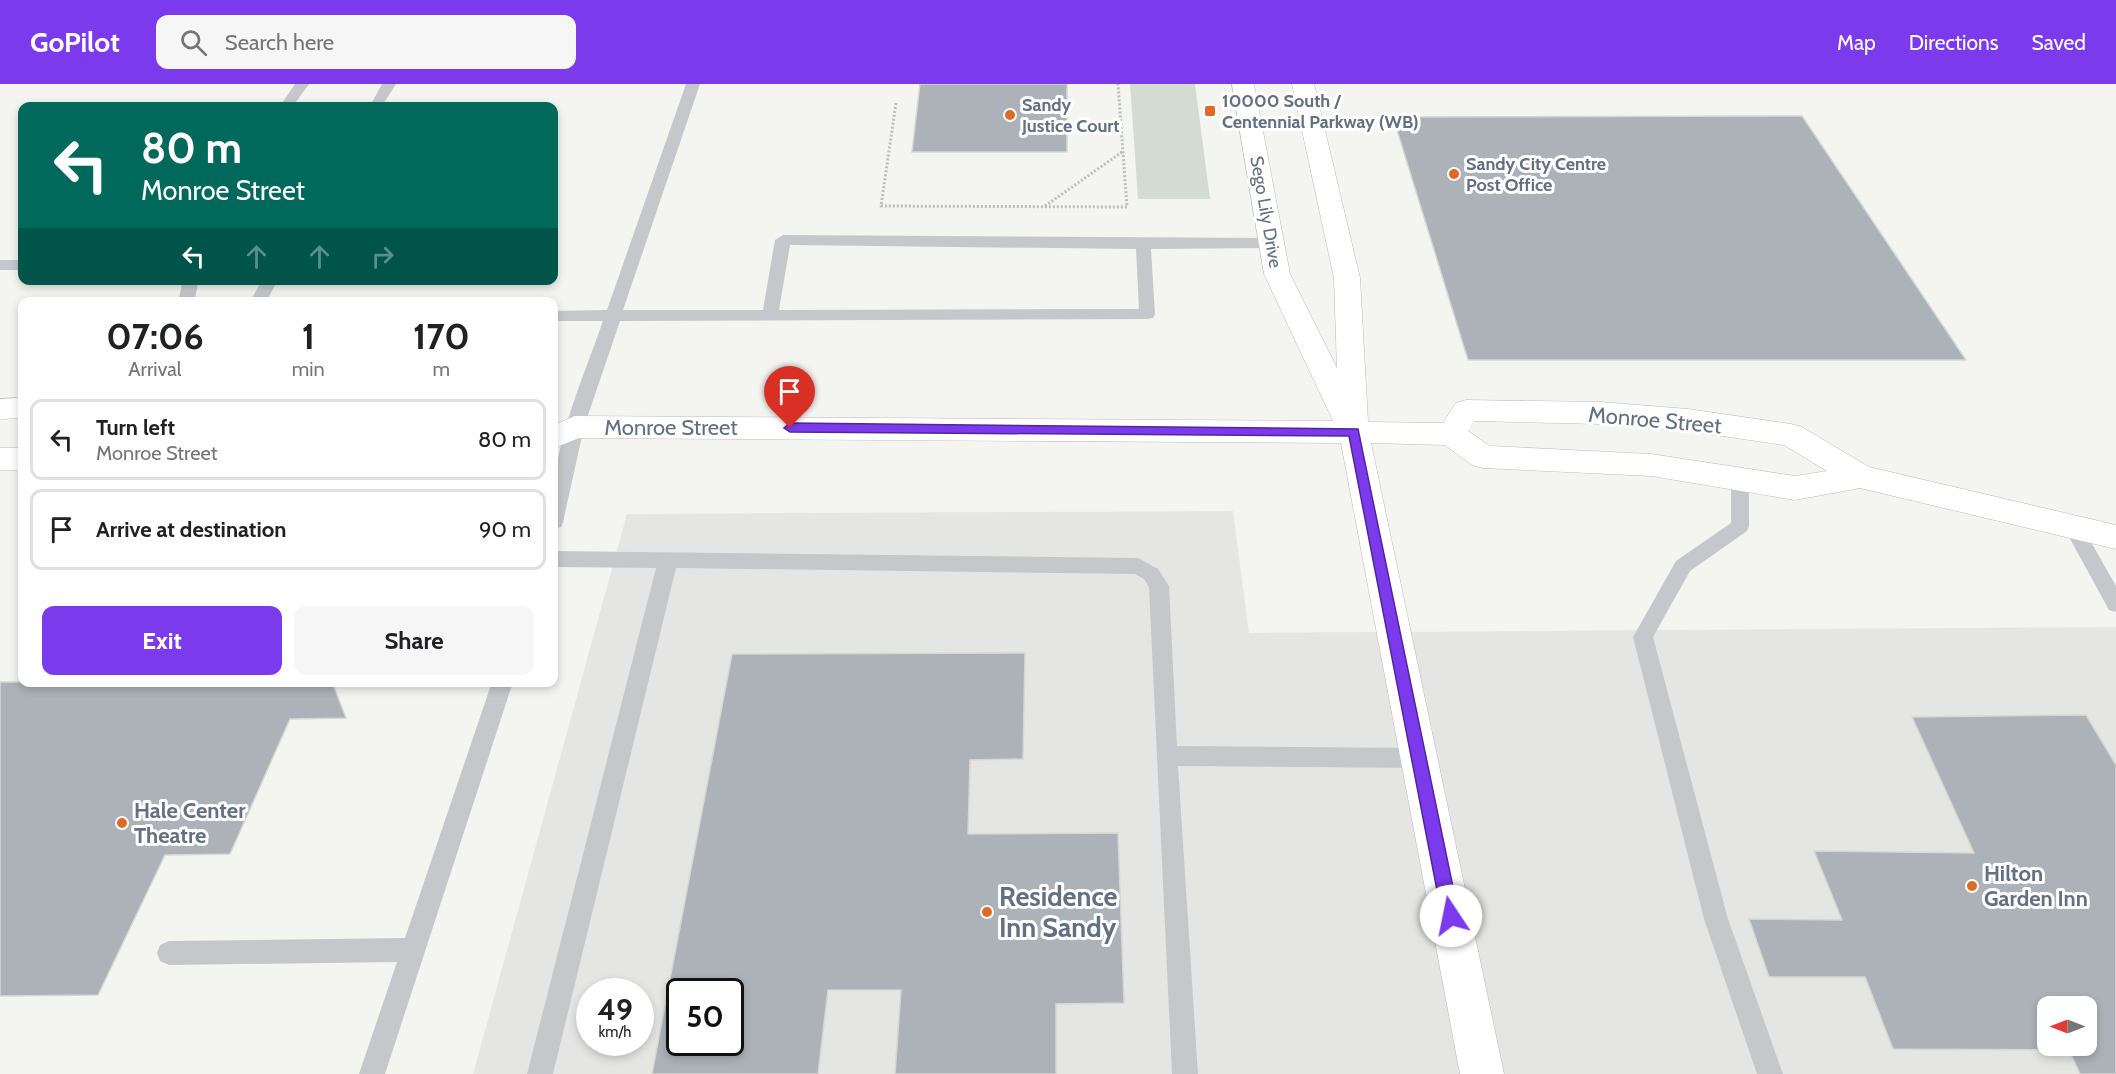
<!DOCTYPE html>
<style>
body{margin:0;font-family:Cabin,sans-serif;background:#f6f6f6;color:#202124;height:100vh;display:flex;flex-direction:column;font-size:22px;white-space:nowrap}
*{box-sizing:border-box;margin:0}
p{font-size:20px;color:#757577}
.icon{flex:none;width:33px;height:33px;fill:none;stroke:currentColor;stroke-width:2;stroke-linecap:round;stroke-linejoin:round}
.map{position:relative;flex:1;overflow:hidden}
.sheet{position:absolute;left:18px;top:213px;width:540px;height:390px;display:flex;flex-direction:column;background:#fff;border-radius:12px;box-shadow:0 3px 9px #0003}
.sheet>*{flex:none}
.top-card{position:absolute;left:18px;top:18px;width:540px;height:183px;border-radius:12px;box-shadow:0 3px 9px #0003;background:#00695c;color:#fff;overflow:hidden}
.needle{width:39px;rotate:270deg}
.buttons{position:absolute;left:2037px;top:912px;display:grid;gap:12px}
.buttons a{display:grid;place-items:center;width:60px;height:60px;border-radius:12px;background:#fff;box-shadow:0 3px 9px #0003;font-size:30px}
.speed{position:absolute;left:576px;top:894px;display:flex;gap:12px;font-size:30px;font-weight:700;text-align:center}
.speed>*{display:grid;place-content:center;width:78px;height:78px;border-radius:50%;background:#fff;box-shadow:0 3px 9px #0003;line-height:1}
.speed small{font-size:15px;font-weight:400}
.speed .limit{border:3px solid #111;border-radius:9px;background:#fff;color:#111}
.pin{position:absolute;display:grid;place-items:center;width:51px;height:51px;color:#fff;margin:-62px -26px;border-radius:50% 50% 50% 0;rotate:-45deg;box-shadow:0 0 6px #0007}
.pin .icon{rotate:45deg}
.me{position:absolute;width:66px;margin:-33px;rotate:349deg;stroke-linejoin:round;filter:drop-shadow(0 0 4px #0008)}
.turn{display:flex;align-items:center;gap:21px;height:126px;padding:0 24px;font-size:27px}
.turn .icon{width:78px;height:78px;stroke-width:2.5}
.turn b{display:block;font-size:42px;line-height:51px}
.lanes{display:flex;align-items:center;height:57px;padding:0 24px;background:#0003;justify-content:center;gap:30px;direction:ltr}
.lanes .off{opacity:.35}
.eta{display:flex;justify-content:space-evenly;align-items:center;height:102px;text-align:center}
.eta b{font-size:36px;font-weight:700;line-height:42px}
.primary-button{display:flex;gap:12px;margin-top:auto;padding:12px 24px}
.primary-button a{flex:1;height:69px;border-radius:12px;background:#7c3aed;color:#fff;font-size:24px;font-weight:700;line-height:69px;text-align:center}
.primary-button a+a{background:#f6f6f6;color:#202124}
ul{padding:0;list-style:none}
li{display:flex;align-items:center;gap:18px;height:81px;margin:0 12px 9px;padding:0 12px;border:3px solid #e0e0e0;border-radius:12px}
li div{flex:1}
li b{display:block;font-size:22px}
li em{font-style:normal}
header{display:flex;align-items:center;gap:36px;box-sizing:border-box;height:84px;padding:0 30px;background:#7c3aed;color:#fff}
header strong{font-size:28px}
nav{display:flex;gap:33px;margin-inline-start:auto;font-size:21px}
.search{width:420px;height:54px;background:#f6f6f6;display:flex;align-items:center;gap:15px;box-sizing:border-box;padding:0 21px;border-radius:12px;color:#757577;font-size:22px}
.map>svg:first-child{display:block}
.built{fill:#e5e6e4;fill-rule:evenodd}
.green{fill:#d4dcd2}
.building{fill:#adb2b8;stroke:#d6d6d4;stroke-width:1.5;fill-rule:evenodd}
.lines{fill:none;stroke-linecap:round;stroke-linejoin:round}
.secondary-casing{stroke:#b7babf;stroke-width:1}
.path{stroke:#bcbdc0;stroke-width:3;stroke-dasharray:2 2;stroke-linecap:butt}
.lane{fill:#c5c7cb;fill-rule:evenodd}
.secondary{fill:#fff;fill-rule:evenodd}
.route{fill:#7c3aed;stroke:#51269a;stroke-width:1.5}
.poi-dot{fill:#df6a26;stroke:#fff;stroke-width:2}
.labels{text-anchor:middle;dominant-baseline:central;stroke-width:6;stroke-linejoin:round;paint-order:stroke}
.far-poi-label{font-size:18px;font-weight:bold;fill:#647081;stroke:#fff;text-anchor:start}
.far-street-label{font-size:18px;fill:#647081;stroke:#fff}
.street-label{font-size:22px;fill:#647081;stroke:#fff}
.poi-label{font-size:22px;font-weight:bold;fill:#647081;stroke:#fff;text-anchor:start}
.near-poi-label{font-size:27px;font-weight:bold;fill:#647081;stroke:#fff;text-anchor:start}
</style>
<header>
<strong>GoPilot</strong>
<div class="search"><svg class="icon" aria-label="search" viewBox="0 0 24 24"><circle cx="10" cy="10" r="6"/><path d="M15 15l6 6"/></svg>Search here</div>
<nav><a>Map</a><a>Directions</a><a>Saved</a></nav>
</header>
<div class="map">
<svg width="2116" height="990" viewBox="0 0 2116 990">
<rect width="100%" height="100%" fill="#f4f5f1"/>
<path class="built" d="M1233,427L1249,549L2116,543V990H473L627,430ZM590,908H640V958H590ZM680,908H730V958H680ZM2048,922H2086V962H2048Z"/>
<path class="green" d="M1130,0H1195L1210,115H1138Z"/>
<path class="building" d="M920,0H1067V68H912Z
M1802,32L1966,276H1468L1393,33Z
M1025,569L1023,675L970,676L968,750L1118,749L1124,919L1056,920V990H895L901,906H828L818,990H652L732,570ZM680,908H730V958H680Z
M0,598H332L346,634L290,635L230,770L165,771L98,911L0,912Z
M2086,631L2116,681V990H2080L2069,966L1893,965L1865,893H1769L1749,835L1842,836L1814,767L1974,769L1912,633ZM2048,922H2086V962H2048Z"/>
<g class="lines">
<defs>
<path id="secondary" d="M1232,0H1254L1290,190L1337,284L1334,194L1292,0H1314L1360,194L1368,338L1443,339L1456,319L1466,316L1600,318L1688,325L1791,340L1802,343L1869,383L2116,441V465L1860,404L1795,416L1651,392L1483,384L1472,381L1445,361L1371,359L1504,990H1460L1341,359L579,354L554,364V341L575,332L1333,337L1264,190ZM1474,337L1600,340L1688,347L1784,361L1827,387L1795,392L1651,370L1490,362L1468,347Z
M22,314V334L0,335V315Z
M0,364H22V386H0Z"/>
</defs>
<use href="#secondary" class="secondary-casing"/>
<path class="path" d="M896,19L881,122L1127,123L1118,0
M1045,122L1122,68"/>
<path class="lane" d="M295,0H309L293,22H280Z
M382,0H396L382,22H370Z
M686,0H700L623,226H763L775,156L783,151L1271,154L1279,159L1271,164L1151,165L1155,230L1153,234L1147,235L620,237L584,343L563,438L561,443L554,445C546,375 580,303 603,237H554V227L607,226ZM790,161L1136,165L1139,225L779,226Z
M0,176H22V186H0Z
M183,196H199L194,218H178Z
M262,196H278L266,218H250Z
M1740,388L1746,390L1749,395V442L1747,447L1690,487L1653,553L1728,835L1783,990H1757L1704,835L1633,553L1676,477L1731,439V395L1734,390Z
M2072,435L2079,437L2116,502V528L2109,526L2063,442L2065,437Z
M554,467L1138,474L1158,485L1169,502L1177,662L1419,664L1427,667L1430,674L1427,681L1419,684L1178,682L1198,990H1172L1149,503L1144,495L1135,490L676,484L553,990H527L656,484L554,483Z
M492,598H513L385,990H359L397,878L169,881L160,877L157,869L160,861L169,857L405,854Z"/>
<use href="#secondary" class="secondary"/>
</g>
<path class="route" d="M790,339L1358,345L1459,832L1457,838L1451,840L1445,838L1442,832L1349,352L790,348L784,344Z"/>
<g class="poi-dot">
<rect x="1204" y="21" width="12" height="12" rx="3"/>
<circle cx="1010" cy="31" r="6"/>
<circle cx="1454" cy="90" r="6"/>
<circle cx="122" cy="739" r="6"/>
<circle cx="1972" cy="802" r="6"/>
<circle cx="987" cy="828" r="6"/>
</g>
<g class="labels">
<g class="far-poi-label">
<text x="1222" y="17">10000 South /<tspan x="1222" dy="21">Centennial Parkway (WB)</tspan></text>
<text x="1022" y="21">Sandy<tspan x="1022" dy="21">Justice Court</tspan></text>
<text x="1466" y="80">Sandy City Centre<tspan x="1466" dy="21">Post Office</tspan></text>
</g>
<g class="far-street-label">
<text transform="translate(1266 128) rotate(80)">Sego Lily Drive</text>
</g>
<g class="street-label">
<text transform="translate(1655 336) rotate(5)">Monroe Street</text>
<text x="671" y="343">Monroe Street</text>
</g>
<g class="poi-label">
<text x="134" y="726">Hale Center<tspan x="134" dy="25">Theatre</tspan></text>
<text x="1984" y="789">Hilton<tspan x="1984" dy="25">Garden Inn</tspan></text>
</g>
<g class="near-poi-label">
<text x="999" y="812">Residence<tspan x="999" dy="31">Inn Sandy</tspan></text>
</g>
</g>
</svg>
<div class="buttons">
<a><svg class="needle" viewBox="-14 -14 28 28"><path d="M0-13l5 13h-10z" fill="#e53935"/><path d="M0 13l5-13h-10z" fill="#757577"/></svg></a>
</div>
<div class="speed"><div>49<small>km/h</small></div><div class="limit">50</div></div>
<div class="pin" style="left:790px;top:344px;background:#d93025"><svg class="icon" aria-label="arrive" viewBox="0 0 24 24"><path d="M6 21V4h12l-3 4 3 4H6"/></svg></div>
<svg class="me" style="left:1451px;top:832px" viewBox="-20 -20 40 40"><circle r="19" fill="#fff"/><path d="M0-13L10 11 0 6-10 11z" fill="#7c3aed"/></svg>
<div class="top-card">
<div class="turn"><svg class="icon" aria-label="left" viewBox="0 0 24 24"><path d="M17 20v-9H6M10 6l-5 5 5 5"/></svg><div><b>80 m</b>Monroe Street</div></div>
<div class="lanes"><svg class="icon" aria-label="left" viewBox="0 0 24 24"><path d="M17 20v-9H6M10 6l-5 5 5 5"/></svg><svg class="icon off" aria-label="ahead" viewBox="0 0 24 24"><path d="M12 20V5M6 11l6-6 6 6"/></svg><svg class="icon off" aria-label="ahead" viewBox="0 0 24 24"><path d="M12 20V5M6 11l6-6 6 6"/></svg><svg class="icon off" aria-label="right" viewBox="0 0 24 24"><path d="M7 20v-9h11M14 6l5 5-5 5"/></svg></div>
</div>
<section class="sheet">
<div class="eta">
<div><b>07:06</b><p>Arrival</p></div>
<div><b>1</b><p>min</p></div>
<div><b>170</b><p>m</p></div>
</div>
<ul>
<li><svg class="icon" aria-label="left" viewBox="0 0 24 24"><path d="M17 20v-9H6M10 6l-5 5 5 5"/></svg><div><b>Turn left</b><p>Monroe Street</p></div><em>80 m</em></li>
<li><svg class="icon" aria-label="arrive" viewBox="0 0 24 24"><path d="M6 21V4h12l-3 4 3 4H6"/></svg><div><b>Arrive at destination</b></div><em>90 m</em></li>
</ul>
<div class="primary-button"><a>Exit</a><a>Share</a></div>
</section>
</div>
